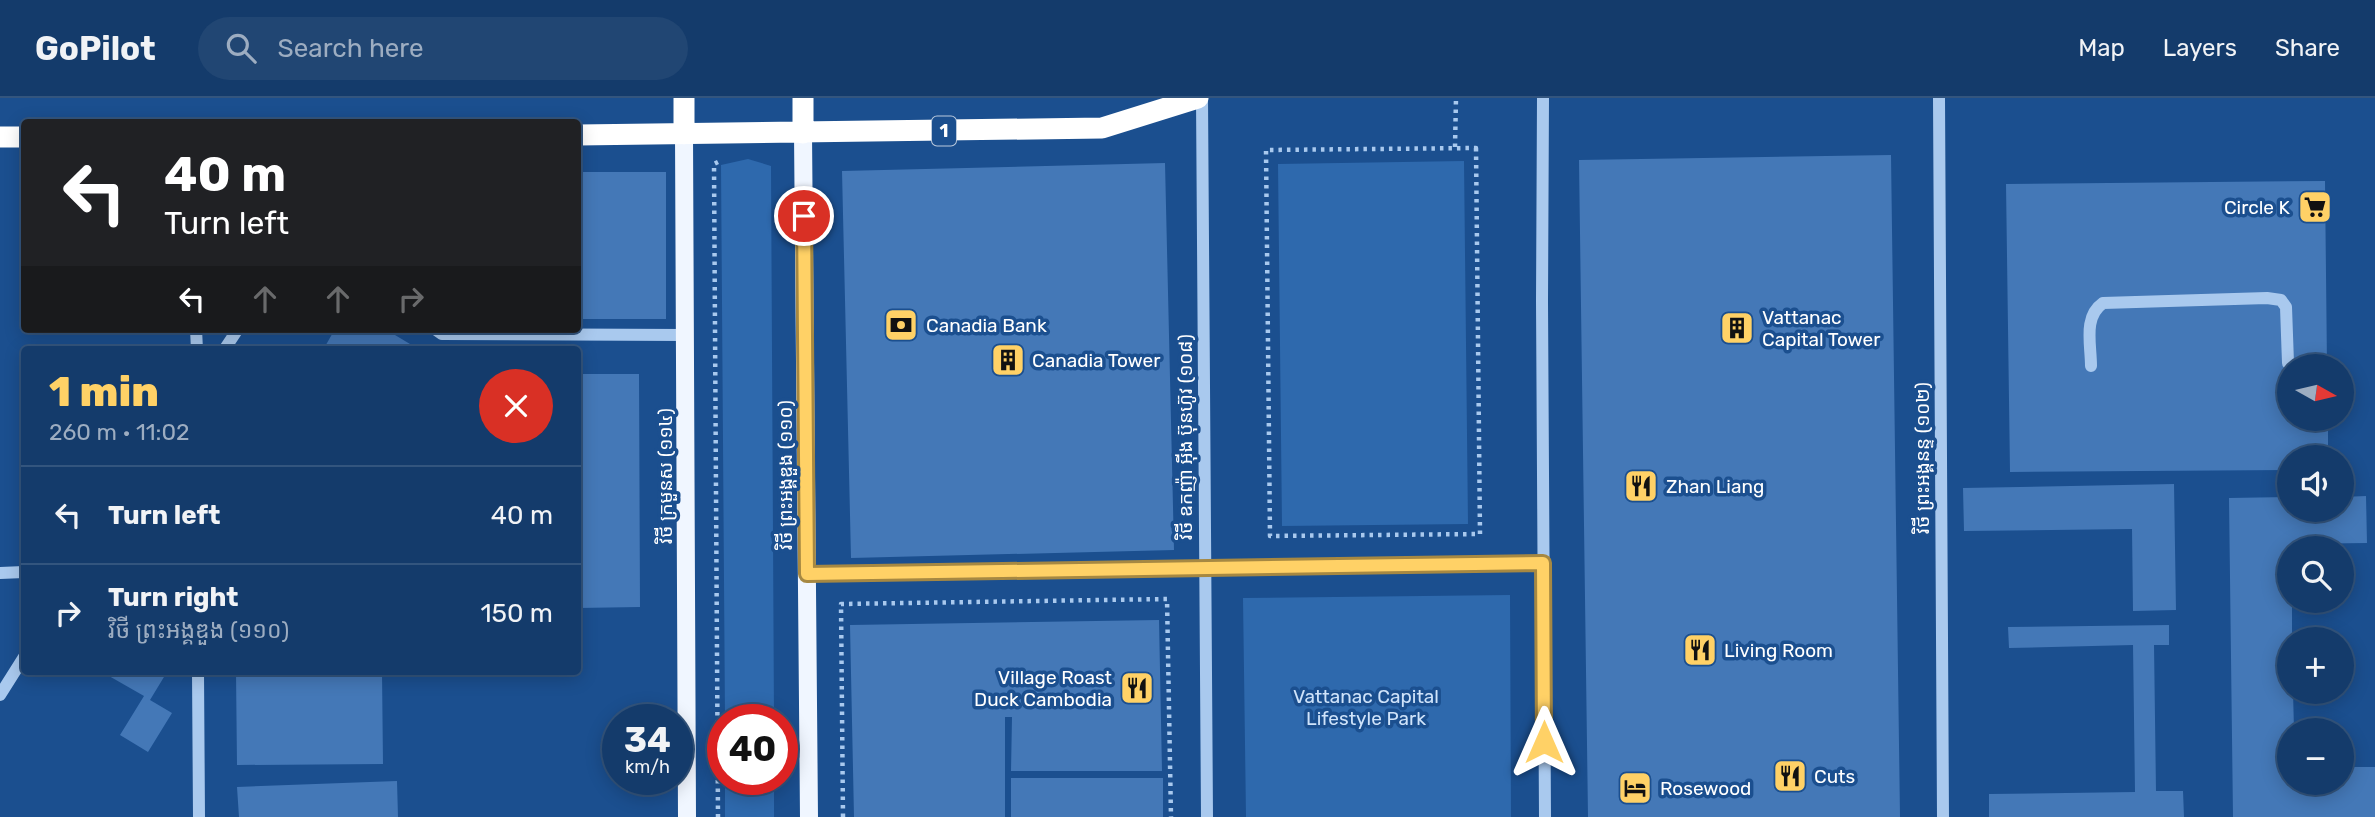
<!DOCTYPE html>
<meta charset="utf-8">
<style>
body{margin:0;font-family:Rubik,"Noto Sans Khmer",sans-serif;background:#214673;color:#f1f3f6;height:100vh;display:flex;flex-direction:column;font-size:26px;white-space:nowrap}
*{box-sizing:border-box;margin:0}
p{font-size:23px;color:#9dadc1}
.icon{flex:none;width:38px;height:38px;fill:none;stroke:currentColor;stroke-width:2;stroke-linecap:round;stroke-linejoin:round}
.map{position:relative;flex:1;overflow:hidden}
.sheet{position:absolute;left:21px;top:248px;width:560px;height:329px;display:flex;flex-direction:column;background:#143b6b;border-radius:7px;box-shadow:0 4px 18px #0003,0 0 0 2px #33557e}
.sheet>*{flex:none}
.top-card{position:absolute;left:21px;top:21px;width:560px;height:214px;border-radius:7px;box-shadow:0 4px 18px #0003,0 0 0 2px #33557e;background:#202124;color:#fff;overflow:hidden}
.needle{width:46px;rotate:98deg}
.controls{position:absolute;left:2277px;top:256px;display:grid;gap:14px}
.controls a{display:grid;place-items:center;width:77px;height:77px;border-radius:50%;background:#143b6b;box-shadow:0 4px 18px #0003,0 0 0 2px #33557e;font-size:35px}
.speed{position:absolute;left:602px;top:606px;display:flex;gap:14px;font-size:35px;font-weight:700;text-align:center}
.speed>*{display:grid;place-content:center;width:91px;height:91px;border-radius:50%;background:#143b6b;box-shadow:0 4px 18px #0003,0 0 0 2px #33557e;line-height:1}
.speed small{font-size:18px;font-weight:400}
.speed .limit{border:10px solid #d22;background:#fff;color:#111}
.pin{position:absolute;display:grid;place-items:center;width:60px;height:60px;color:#fff;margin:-30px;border:4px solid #fff;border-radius:50%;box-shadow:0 2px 7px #0007}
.me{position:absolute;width:77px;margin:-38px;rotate:0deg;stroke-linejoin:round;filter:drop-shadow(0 0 5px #0008)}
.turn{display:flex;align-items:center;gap:24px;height:147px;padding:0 28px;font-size:32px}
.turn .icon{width:91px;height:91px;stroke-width:2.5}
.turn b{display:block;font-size:49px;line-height:60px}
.lanes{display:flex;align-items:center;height:66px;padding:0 28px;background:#0003;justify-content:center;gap:35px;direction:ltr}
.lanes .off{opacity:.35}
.round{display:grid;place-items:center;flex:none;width:74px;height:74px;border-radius:37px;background:#214673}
.overview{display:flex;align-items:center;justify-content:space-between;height:119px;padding:0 28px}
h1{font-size:42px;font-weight:800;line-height:52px;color:#ffd166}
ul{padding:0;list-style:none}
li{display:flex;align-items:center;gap:21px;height:98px;padding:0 28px;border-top:2px solid #33557e}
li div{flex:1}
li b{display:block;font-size:26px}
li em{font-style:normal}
header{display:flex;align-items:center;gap:42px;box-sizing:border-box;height:98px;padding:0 35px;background:#143b6b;border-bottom:2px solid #33557e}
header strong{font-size:33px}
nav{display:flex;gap:38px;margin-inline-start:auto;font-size:24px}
.search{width:490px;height:63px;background:#214673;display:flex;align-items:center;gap:18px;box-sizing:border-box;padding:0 24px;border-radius:38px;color:#9dadc1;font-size:26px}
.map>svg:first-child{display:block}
.green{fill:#2e69ad}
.building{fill:#4478b7}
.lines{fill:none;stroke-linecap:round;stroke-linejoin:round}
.path{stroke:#a9c9ee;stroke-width:4.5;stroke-dasharray:3.5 5;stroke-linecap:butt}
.minor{stroke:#a9c9ee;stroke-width:12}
.major{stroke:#f0f6ff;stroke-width:18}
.highway{stroke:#fff;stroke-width:21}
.route-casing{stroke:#a68842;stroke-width:18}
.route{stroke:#ffd166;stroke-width:12}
.labels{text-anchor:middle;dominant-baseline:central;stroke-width:7;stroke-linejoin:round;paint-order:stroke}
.shield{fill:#1b4f8f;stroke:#bbcadd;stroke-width:2}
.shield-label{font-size:18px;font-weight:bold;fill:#fff}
.poi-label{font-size:19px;fill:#fff;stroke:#1b4f8f;text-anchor:start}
.street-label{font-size:19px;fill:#fff;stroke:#1b4f8f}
.park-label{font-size:19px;fill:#cfe3fa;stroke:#1b4f8f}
</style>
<header>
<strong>GoPilot</strong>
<div class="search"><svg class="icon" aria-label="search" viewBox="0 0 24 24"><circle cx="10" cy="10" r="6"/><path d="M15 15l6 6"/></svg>Search here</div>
<nav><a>Map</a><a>Layers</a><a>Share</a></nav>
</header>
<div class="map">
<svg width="2375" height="719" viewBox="0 0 2375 719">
<rect width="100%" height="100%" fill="#1b4f8f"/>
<path class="green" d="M748,61L771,68L774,621H725L721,67Z
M1464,63L1468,426L1282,428L1278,66Z
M1510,497L1511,719H1246L1243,500Z
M725,681H774V719H725Z"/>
<path class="building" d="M1891,57L1900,719H1588L1579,62Z
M1165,65L1174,452L851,460L842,73Z
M578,74H666V221H578Z
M2325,83L2327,268H2289V320H2328V359H2289V372L2010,374L2006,86Z
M335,231H385L420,252H323Z
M578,276H639L640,509L578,510Z
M2174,386L2176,512L2133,513L2132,431L1964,433L1963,390Z
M2366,398L2367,445L2291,446V450H2289V502H2292V541H2289V593H2293L2294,632H2289V684H2342V669H2375V719H2233L2229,400L2289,399V411H2342V399Z
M1159,522L1162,673H1011L1012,619H1005V719H854L850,527Z
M2169,527V547H2154L2156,693H2183L2184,719H1989V696L2135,694L2133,547L2009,550L2008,529Z
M102,574H167L150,602L172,615L148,654L120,637L144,598Z
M236,574H382L383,666L237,667Z
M1011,680H1163V719H1011Z
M397,683L398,719H239L237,689Z"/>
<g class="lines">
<path class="path" d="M1455,49L1456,0
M1476,50L1480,436L1270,438L1266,52Z
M718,64L714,66L718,719
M843,719L841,506L1167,501L1171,719"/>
<path class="minor" d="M1202,0L1207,719
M1543,0L1542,203L1545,719
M1939,0L1943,719
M196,231L197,252
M435,231L442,236L686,237
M224,252L238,231
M2091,268C2091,246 2083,219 2103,205L2267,200L2281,202L2286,209L2288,265
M0,475L24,474
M807,476L1543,465
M198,574L199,719
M0,597L24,559"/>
<path class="major" d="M803,35L809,719
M684,36L687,719"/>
<path class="highway" d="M684,0V36
M803,35V0
M578,37L1102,30L1198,0
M0,39H24"/>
</g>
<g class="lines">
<defs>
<path id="route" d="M804,118L807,476L1543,465L1544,644"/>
</defs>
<use href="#route" class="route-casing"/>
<use href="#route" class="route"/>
</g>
<defs>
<symbol id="supermarket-square" viewBox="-11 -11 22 22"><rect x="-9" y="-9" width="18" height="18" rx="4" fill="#ffd166" stroke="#1b4f8f"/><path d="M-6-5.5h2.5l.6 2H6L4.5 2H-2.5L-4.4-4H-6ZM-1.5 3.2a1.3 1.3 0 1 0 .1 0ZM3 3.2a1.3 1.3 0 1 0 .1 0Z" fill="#111"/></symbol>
<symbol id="bank-square" viewBox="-11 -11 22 22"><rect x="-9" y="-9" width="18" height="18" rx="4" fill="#ffd166" stroke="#1b4f8f"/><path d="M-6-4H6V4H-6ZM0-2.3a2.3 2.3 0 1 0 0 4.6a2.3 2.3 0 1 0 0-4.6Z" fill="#111"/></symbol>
<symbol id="building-square" viewBox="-11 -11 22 22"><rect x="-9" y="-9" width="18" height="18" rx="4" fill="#ffd166" stroke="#1b4f8f"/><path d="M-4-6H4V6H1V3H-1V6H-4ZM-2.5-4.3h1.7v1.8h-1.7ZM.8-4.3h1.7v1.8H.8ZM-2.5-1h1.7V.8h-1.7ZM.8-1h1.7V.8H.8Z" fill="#111"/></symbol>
<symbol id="restaurant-square" viewBox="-11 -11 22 22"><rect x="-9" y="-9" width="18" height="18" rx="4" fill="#ffd166" stroke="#1b4f8f"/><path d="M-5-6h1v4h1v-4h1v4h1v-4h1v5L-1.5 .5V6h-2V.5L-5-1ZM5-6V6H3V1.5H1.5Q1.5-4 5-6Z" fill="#111"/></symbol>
<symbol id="hotel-square" viewBox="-11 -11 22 22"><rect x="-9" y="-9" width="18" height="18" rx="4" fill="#ffd166" stroke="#1b4f8f"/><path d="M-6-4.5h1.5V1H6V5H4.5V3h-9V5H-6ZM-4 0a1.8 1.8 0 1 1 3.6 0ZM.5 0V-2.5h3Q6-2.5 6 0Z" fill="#111"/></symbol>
</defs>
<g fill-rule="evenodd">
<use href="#supermarket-square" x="2296" y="90" width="38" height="38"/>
<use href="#bank-square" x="882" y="208" width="38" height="38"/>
<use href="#building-square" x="1718" y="211" width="38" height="38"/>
<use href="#building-square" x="989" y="243" width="38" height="38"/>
<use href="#restaurant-square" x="1622" y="369" width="38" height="38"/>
<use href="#restaurant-square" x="1681" y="533" width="38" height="38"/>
<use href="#restaurant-square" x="1118" y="571" width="38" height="38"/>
<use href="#restaurant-square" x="1771" y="659" width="38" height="38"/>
<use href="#hotel-square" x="1616" y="671" width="38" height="38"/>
</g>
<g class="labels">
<rect class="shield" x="932" y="18.5" width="24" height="29" rx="5"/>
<g class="shield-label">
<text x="944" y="33">1</text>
</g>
<g class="poi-label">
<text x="2290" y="109" text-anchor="end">Circle K</text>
<text x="1762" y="219">Vattanac<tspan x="1762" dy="22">Capital Tower</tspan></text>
<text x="926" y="227">Canadia Bank</text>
<text x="1032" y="262">Canadia Tower</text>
<text x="1666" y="388">Zhan Liang</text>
<text x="1724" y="552">Living Room</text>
<text x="1112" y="579" text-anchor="end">Village Roast<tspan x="1112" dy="22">Duck Cambodia</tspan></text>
<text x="1814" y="678">Cuts</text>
<text x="1660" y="690">Rosewood</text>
</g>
<g class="street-label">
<text transform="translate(1185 339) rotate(-90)">វិថី ឧកញ៉ា អ៊ីង ប៊ុនហ៊ូវ (១០៨)</text>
<text transform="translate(1922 360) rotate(-90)">វិថី ព្រះអង្គនន្ទ (១០២)</text>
<text transform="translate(785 377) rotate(-90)">វិថី ព្រះអង្គឌួង (១១០)</text>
<text transform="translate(665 378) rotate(-90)">វិថី ក្រមួនស (១១៤)</text>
</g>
<g class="park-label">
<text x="1366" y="598">Vattanac Capital<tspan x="1366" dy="22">Lifestyle Park</tspan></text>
</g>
</g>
</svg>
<div class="controls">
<a><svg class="needle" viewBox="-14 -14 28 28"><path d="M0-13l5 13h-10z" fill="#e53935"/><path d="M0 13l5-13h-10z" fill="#9dadc1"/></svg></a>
<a><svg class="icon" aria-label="sound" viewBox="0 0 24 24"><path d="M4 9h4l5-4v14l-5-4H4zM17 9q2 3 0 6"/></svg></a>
<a><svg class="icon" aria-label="search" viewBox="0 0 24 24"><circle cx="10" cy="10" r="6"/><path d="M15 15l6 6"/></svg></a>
<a>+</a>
<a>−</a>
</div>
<div class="speed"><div>34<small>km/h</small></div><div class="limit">40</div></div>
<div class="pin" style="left:804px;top:118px;background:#d93025"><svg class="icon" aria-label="arrive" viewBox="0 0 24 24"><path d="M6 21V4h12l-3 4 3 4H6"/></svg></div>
<svg class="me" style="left:1544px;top:644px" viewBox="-20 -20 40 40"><path d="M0-17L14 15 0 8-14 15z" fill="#ffd166" stroke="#fff" stroke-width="4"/></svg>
<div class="top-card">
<div class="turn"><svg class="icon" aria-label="left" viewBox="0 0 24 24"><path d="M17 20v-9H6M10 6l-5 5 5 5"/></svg><div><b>40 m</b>Turn left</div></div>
<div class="lanes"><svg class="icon" aria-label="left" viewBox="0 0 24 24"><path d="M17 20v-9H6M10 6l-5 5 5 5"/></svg><svg class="icon off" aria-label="ahead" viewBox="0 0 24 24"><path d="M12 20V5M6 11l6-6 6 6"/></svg><svg class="icon off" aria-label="ahead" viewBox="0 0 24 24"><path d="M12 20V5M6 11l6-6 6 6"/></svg><svg class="icon off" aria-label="right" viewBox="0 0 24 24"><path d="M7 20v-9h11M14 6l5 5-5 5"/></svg></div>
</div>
<section class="sheet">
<div class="overview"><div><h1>1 min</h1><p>260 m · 11:02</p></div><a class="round" style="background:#d93025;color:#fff"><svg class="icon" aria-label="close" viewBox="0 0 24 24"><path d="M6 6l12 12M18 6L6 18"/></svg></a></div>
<ul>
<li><svg class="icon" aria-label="left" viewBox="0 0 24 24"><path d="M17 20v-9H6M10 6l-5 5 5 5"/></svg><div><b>Turn left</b></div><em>40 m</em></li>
<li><svg class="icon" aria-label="right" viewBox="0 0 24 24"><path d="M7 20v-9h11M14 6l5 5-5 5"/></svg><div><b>Turn right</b><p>វិថី ព្រះអង្គឌួង (១១០)</p></div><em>150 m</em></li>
</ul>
</section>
</div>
